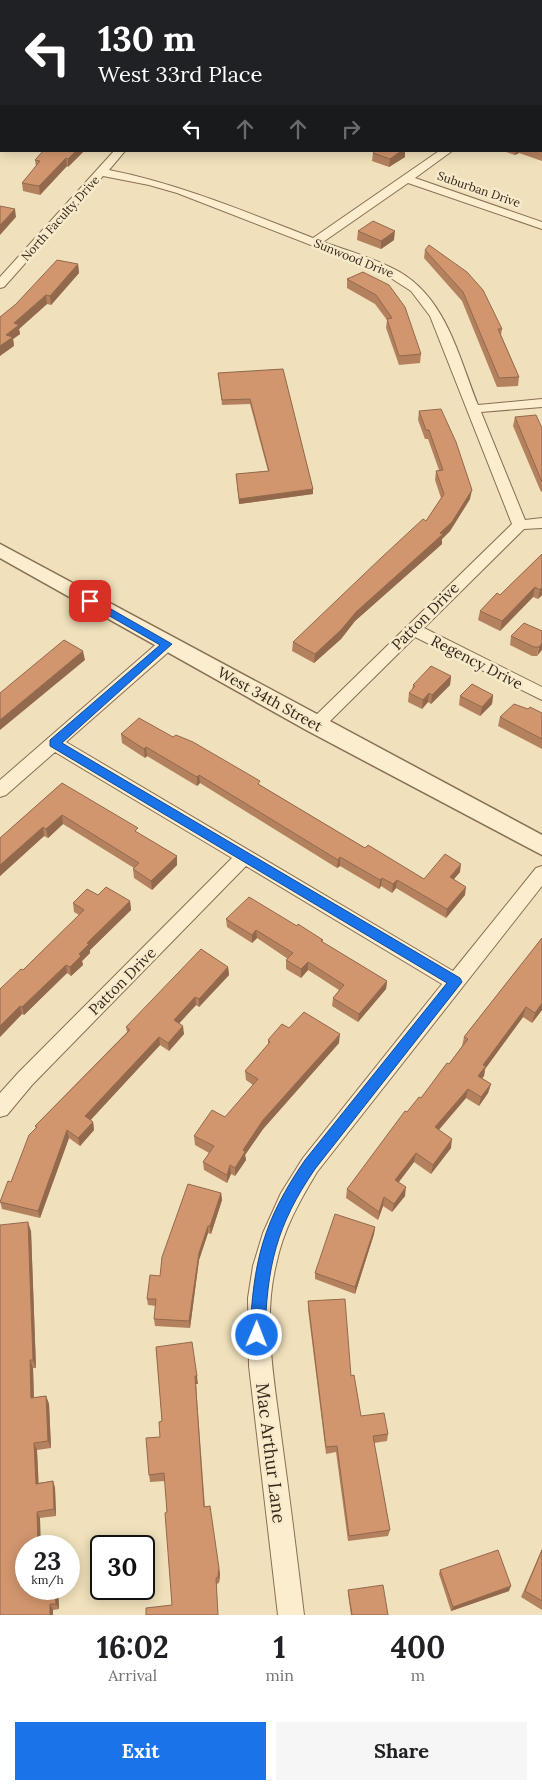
<!DOCTYPE html>
<style>
body{margin:0;font-family:Lora,serif;background:#f6f6f6;color:#202124;height:100vh;display:flex;flex-direction:column;font-size:19px;white-space:nowrap}
*{box-sizing:border-box;margin:0}
p{font-size:16px;color:#757577}
.icon{flex:none;width:28px;height:28px;fill:none;stroke:currentColor;stroke-width:2;stroke-linecap:round;stroke-linejoin:round}
.map{position:relative;height:1615px;overflow:hidden}
.drawer{display:flex;flex-direction:column;background:#fff;flex:1}
.drawer>*{flex:none}
.banner{position:absolute;left:0px;top:0px;width:542px;height:152px;box-shadow:0 2px 12px #0003;background:#202124;color:#fff;overflow:hidden}
.speed{position:absolute;left:15px;top:1535px;display:flex;gap:10px;font-size:25px;font-weight:700;text-align:center}
.speed>*{display:grid;place-content:center;width:65px;height:65px;border-radius:50%;background:#fff;box-shadow:0 2px 12px #0003;line-height:1}
.speed small{font-size:12px;font-weight:400}
.speed .limit{border:2px solid #111;border-radius:8px;background:#fff;color:#111}
.pin{position:absolute;display:grid;place-items:center;width:42px;height:42px;color:#fff;margin:-21px;border-radius:10px;box-shadow:0 2px 8px #0006}
.me{position:absolute;width:55px;margin:-28px;rotate:1deg;stroke-linejoin:round;filter:drop-shadow(0 0 4px #0008)}
.turn{display:flex;align-items:center;gap:18px;height:105px;padding:0 15px;font-size:22px}
.turn .icon{width:65px;height:65px;stroke-width:2.5}
.turn b{display:block;font-size:35px;line-height:42px}
.lanes{display:flex;align-items:center;height:48px;padding:0 15px;background:#0003;justify-content:center;gap:25px;direction:ltr}
.lanes .off{opacity:.35}
.eta{display:flex;justify-content:space-evenly;align-items:center;height:85px;text-align:center}
.eta b{font-size:30px;font-weight:800;line-height:35px}
.action{display:flex;gap:10px;margin-top:auto;padding:10px 15px}
.action a{flex:1;height:58px;border-radius:0px;background:#1a73e8;color:#fff;font-size:20px;font-weight:800;line-height:58px;text-align:center}
.action a+a{background:#f6f6f6;color:#202124}
.map>svg:first-child{display:block}
.lines{fill:none;stroke-linecap:round;stroke-linejoin:round}
.minor-casing{stroke:#886f54;stroke-width:2}
.tertiary-casing{stroke:#886f54;stroke-width:3}
.minor{fill:#fbedce;fill-rule:evenodd}
.tertiary{fill:#fbedce;fill-rule:evenodd}
.wall{fill:#b4815f}
.shaded-wall{fill:#92694d}
.building{fill:#d1966e;stroke:#92694d}
.route{fill:#1a73e8;stroke:#114b97}
.labels{text-anchor:middle;dominant-baseline:central;stroke-width:5;stroke-linejoin:round;paint-order:stroke}
.far-street-label{font-size:12px;fill:#36271a;stroke:#f7eacb}
.street-label{font-size:15px;fill:#36271a;stroke:#f7eacb}
.near-street-label{font-size:18px;fill:#36271a;stroke:#f7eacb}
</style>
<div class="map">
<svg width="542" height="1615" viewBox="0 0 542 1615">
<rect width="100%" height="100%" fill="#f0e0bb"/>
<g class="lines">
<defs>
<path id="minor" d="M0,55H1V61H0Z
M114,151H125L109,170C180,184 246,212 313,238L439,151H452L415,178L542,222V229L408,183L323,242C346,250 370,257 392,268C445,293 458,355 478,405L542,399V407L481,412L525,520L542,518V528L524,529L424,628L542,687V700L415,637L322,729L316,731L310,729L308,725L310,721L512,524L430,316L411,291L383,273L177,193L149,185L103,176L4,287L0,288V277Z
M167,639L173,640L175,644L173,648L66,742L453,971L536,868L542,866V886L317,1172C299,1202 283,1230 276,1265C262,1322 275,1384 282,1442C290,1500 297,1557 304,1615H278L249,1366L248,1298L253,1266L263,1233L281,1193L303,1158L442,984L246,866L32,1085L7,1115L0,1117V1093L18,1073L232,858L55,752L6,795L0,797V780L161,640Z"/>
<path id="tertiary" d="M0,544L542,835V855L308,731L0,558Z"/>
</defs>
<use href="#minor" class="minor-casing"/>
<use href="#tertiary" class="tertiary-casing"/>
<use href="#minor" class="minor"/>
<use href="#tertiary" class="tertiary"/>
</g>
<path class="wall" d="M541,104H542V161L519,153L515,155L503,151H541Z
M84,151L68,167L67,166L40,195L23,191L22,183L36,167L35,160Z
M373,153L405,157L389,167L372,161Z
M358,231L394,240L381,249L357,240Z
M425,250L502,329L501,335L519,377L518,386L497,387L462,301L424,258Z
M78,264L79,273L51,305L47,304L19,329L20,334L13,339L14,346L0,317Z
M363,272L421,354L420,363L399,365L386,328L387,320L375,304L347,288V279Z
M283,369L313,489V494L239,504L236,474L268,471L250,404L222,405L218,373Z
M419,411L470,499L450,531L442,539V544L355,621L341,639L314,663L292,651L293,642L426,521L441,498L435,480L436,471L439,470L428,439H425L418,420Z
M515,417L542,428V491L541,492L513,426Z
M542,554V595L538,599L533,597L500,631L478,620L480,611L500,595Z
M542,631L537,656H532L510,645L511,636Z
M451,676L450,685L431,704L428,702L422,709L408,702L409,693L412,690L413,685Z
M493,695L492,704L480,716L459,705L460,696Z
M528,709L542,713V749L498,726L500,717Z
M121,734L173,737L260,785L365,848L424,879L460,872L454,879L465,895L446,918L396,888L392,893L381,886L379,889L340,866L337,868L200,783L197,786L147,756L145,758L122,743Z
M62,783L138,833L177,856V865L152,890L134,878L133,869L134,868L63,824L48,838L44,836L0,876V838Z
M98,895L130,901L131,910L90,950V953L82,961L83,965L71,976L67,973L24,1015L22,1014L0,1037L23,970L79,915L74,912L73,903Z
M226,919L297,926L323,940L322,942L387,981L386,989L358,1022L332,1006L333,998L339,990L308,970L301,978L286,969V960L288,959L257,938L252,943L227,927Z
M542,938V1010L532,1023L523,1017L485,1069L484,1076L482,1078L491,1084L488,1093L479,1106L466,1098L439,1130L451,1148L431,1174L414,1162L399,1182L405,1196L392,1212L383,1206L378,1220L346,1198L347,1189L407,1112L421,1098L449,1064L462,1046L464,1037Z
M228,967L229,975L199,1007L196,1005L179,1023L184,1034L169,1051L160,1045L90,1120L93,1122L94,1130L80,1146L69,1138L40,1218L2,1209L0,1201L11,1182L36,1128L35,1126L127,1032L126,1027Z
M289,1028L339,1043L263,1129L245,1155L246,1160L235,1176L231,1174L227,1183L204,1170L203,1162L209,1153L195,1145L194,1136L225,1117L253,1085L246,1080L245,1071L268,1045V1040Z
M221,1193L222,1200L211,1234L208,1233L199,1260L190,1328L155,1326L154,1319L156,1306L148,1305L147,1299Z
M375,1227L374,1234L355,1294L315,1279V1273Z
M31,1231L36,1368H33L34,1398L46,1396L49,1404L51,1448L37,1450L38,1483L53,1481L55,1488L56,1516L40,1518L26,1546L58,1589L59,1609L53,1610L1,1591Z
M308,1301L351,1376L361,1416L388,1434L387,1441L374,1443L390,1530L388,1536L348,1541L336,1452L326,1454L308,1309Z
M156,1347L198,1384H196L197,1399L205,1507L220,1574L219,1583L172,1605L167,1512L165,1481L150,1482L149,1475L160,1437L162,1421Z
M542,1549V1610L521,1597Z
M440,1570L509,1591L451,1611L439,1574Z
M348,1590L388,1615H351L348,1594Z"/>
<path class="shaded-wall" d="M41,0H52L50,1H39Z
M76,151H84L68,167V159Z
M401,151H405V157L389,167L390,159Z
M516,151H519V153L515,155Z
M66,158L67,166L40,195L39,186Z
M15,209L16,217L0,235V225Z
M395,231L394,240L381,249V241Z
M78,264L79,273L51,305L50,296Z
M46,295L47,304L19,329L20,334L13,339L14,346L0,356V346L6,335L14,323Z
M313,489V494L239,504V499Z
M472,490L470,499L450,531L442,539V544L355,621L341,639L314,663L315,654L356,612L440,533Z
M535,587L533,597L500,631L502,621Z
M542,587V595L538,599L540,590Z
M542,643V650L537,656L539,647Z
M83,651L85,660L0,730V720Z
M451,676L450,685L431,704L432,695Z
M429,693L428,702L422,709L423,700Z
M493,695L492,704L480,716L482,707Z
M146,747L147,756L145,758L144,749Z
M199,775L200,783L197,786V777Z
M62,815L63,824L48,838L46,829Z
M43,827L44,836L0,876V865Z
M177,856V865L152,890L151,881Z
M340,857V866L337,868L338,860Z
M461,864L460,872L448,886L450,877Z
M382,878L381,886L379,889L380,880Z
M397,880L396,888L392,893L393,884Z
M466,887L465,895L446,918L447,909Z
M130,901L131,910L90,950V953L82,961L83,965L71,976L70,967L87,943Z
M256,930L257,938L252,943V935Z
M308,962V970L301,978V969Z
M66,965L67,973L24,1015L22,1007Z
M228,967L229,975L199,1007V999Z
M387,981L386,989L358,1022L359,1014Z
M195,997L196,1005L175,1028L174,1020Z
M542,1003V1010L532,1023L535,1013Z
M20,1006L22,1014L0,1037V1026Z
M526,1007L523,1017L485,1069L484,1076L476,1085L478,1076L483,1065Z
M183,1026L184,1034L169,1051L168,1043Z
M340,1034L339,1043L263,1129L245,1155L246,1160L235,1176V1168L243,1150L263,1120Z
M159,1037L160,1045L87,1124L85,1116Z
M491,1084L488,1093L479,1106L481,1097Z
M468,1089L466,1098L433,1136L435,1127Z
M93,1122L94,1130L80,1146L78,1138Z
M67,1130L69,1138L40,1218L38,1211Z
M452,1139L451,1148L431,1174L433,1165Z
M416,1153L414,1162L394,1188L395,1180Z
M230,1165L231,1174L227,1183V1175Z
M406,1187L405,1196L392,1212L394,1204Z
M221,1193L222,1200L211,1234L210,1226Z
M384,1197L383,1206L378,1220L379,1212Z
M28,1222L31,1231L36,1368L33,1360Z
M208,1226V1233L199,1260L190,1328L189,1321L199,1253Z
M375,1227L374,1234L355,1294V1287Z
M30,1360L33,1368L34,1406L31,1398Z
M195,1376H197L198,1384H196L197,1399Z
M46,1396L49,1404L51,1448L48,1441Z
M34,1443L37,1450L39,1490L36,1484Z
M53,1481L55,1488L56,1516L54,1509Z
M37,1512L40,1518L41,1546H38Z
M219,1568L220,1574L219,1583L218,1577Z
M511,1586L509,1591L451,1611L453,1607Z
M55,1589H58L59,1609L56,1604Z
M50,1604L53,1610V1615H50Z"/>
<path class="building" d="M23,0H41L39,1H22Z
M290,0H384L383,1H289Z
M439,0H542V10H541V1H438Z
M541,53H542V69H541Z
M541,104H542V126L541,125Z
M541,133L542,134V152L540,151H541Z
M43,151H76L68,159L66,158L39,186L22,183L40,161L35,160Z
M375,151H401L390,159L373,153Z
M0,206L15,209L0,225Z
M373,221L395,231L381,241L358,231Z
M429,245L467,272L483,290L502,329H498L519,377L499,378L463,292L425,250Z
M57,260L78,264L50,296L46,295L14,323L19,325L6,335L13,337L0,346V317L16,304Z
M363,272L389,285L405,307L421,354L399,356L387,319L392,318L376,295L347,279Z
M283,369L313,489L239,499L236,474L269,471L250,399L222,400L218,373Z
M441,409L456,442L472,490L452,522L440,533L443,534L356,612L341,630L315,654L293,642L382,557L423,519L426,521L444,494L436,471L443,470L429,430H426L419,411Z
M536,415L542,428V482L515,417Z
M542,554V587L540,590L535,587L502,621L480,611L497,593L500,595Z
M524,623L542,631V643L539,647H534L511,636Z
M64,640L83,651L0,720V693Z
M431,666L451,676L432,695L429,693L423,700L409,693L415,686L413,685Z
M472,684L493,695L482,707L460,696Z
M514,704L528,709L530,707L542,713V739L500,717Z
M139,718L173,737L176,735L193,742L260,781L258,784L365,848L368,845L424,879L445,854L461,864L450,877L466,887L447,909L397,880L393,884L382,878L380,880L340,857L338,860L199,775L197,777L146,747L144,749L121,734Z
M62,783L138,828L135,831L177,856L151,881L133,869L139,863L62,815L46,829L43,827L0,865V838Z
M106,887L130,901L87,943L89,944L79,954L81,956L70,967L66,965L22,1007L20,1006L0,1026V989L21,969L23,970L84,910L73,903L87,889L98,895Z
M249,897L297,926L298,924L323,940L321,941L387,981L359,1014L333,998L344,985L308,962L301,969L286,960L293,953L256,930L252,935L226,919Z
M542,938V1003L535,1013L526,1007L483,1065L486,1066L478,1076L491,1084L481,1097L468,1089L435,1127L452,1139L433,1165L416,1153L395,1180L406,1187L394,1204L384,1197L379,1212L347,1189L405,1111L407,1112L419,1097L421,1098L447,1063L449,1064L468,1039L464,1037Z
M201,949L228,967L199,999L195,997L174,1020L183,1026L168,1043L159,1037L85,1116L93,1122L78,1138L67,1130L38,1211L0,1202L8,1181L11,1182L29,1135L37,1127L35,1126L130,1030L126,1027Z
M304,1012L340,1034L263,1120L243,1150L245,1152L235,1168L230,1165L227,1175L203,1162L214,1146L194,1136L212,1110L225,1117L258,1079L245,1071L270,1042L268,1040L282,1024L289,1028Z
M188,1184L221,1193L210,1226H208L199,1253L189,1321L154,1319L156,1299H147L150,1275L160,1276L162,1257Z
M335,1214L375,1227L355,1287L315,1273Z
M28,1222L33,1360H30L31,1398L46,1396L48,1441L34,1443L36,1484L53,1481L54,1509L37,1512L38,1546H26V1589H55L56,1604H50V1615H0V1225Z
M345,1299L351,1376L354,1375L361,1416L384,1413L388,1434L373,1436L390,1530L349,1536L337,1446L326,1447L308,1301Z
M192,1342L197,1376H195L196,1391L204,1507L210,1506L219,1568L218,1577L216,1578L218,1615H146V1608L172,1605L165,1513L167,1512L164,1473L149,1475L146,1438L160,1437L159,1422L162,1421L156,1347Z
M498,1550L511,1586L453,1607L440,1570Z
M542,1550V1601L525,1591Z
M383,1585L388,1615H352L348,1590Z"/>
<path class="route" d="M90,597L172,644L62,743L460,978L462,982L315,1169C276,1226 267,1266 265,1335L263,1340L257,1342L252,1340L250,1335C253,1262 263,1221 305,1160L447,983L50,746V740L160,645L87,603V598Z"/>
<g class="labels">
<g class="far-street-label">
<text transform="translate(479 189) rotate(19)">Suburban Drive</text>
<text transform="translate(60 218) rotate(-48)">North Faculty Drive</text>
<text transform="translate(354 258) rotate(22)">Sunwood Drive</text>
</g>
<g class="street-label">
<text transform="translate(425 616) rotate(-45)">Patton Drive</text>
<text transform="translate(477 662) rotate(27)">Regency Drive</text>
<text transform="translate(270 699) rotate(29)">West 34th Street</text>
<text transform="translate(122 981) rotate(-45)">Patton Drive</text>
</g>
<g class="near-street-label">
<text transform="translate(271 1453) rotate(83)">Mac Arthur Lane</text>
</g>
</g>
</svg>
<div class="speed"><div>23<small>km/h</small></div><div class="limit">30</div></div>
<div class="pin" style="left:90px;top:601px;background:#d93025"><svg class="icon" aria-label="arrive" viewBox="0 0 24 24"><path d="M6 21V4h12l-3 4 3 4H6"/></svg></div>
<svg class="me" style="left:257px;top:1335px" viewBox="-20 -20 40 40"><circle r="17" fill="#1a73e8" stroke="#fff" stroke-width="3"/><path d="M0-11L8 9 0 5-8 9z" fill="#fff"/></svg>
<div class="banner">
<div class="turn"><svg class="icon" aria-label="left" viewBox="0 0 24 24"><path d="M17 20v-9H6M10 6l-5 5 5 5"/></svg><div><b>130 m</b>West 33rd Place</div></div>
<div class="lanes"><svg class="icon" aria-label="left" viewBox="0 0 24 24"><path d="M17 20v-9H6M10 6l-5 5 5 5"/></svg><svg class="icon off" aria-label="ahead" viewBox="0 0 24 24"><path d="M12 20V5M6 11l6-6 6 6"/></svg><svg class="icon off" aria-label="ahead" viewBox="0 0 24 24"><path d="M12 20V5M6 11l6-6 6 6"/></svg><svg class="icon off" aria-label="right" viewBox="0 0 24 24"><path d="M7 20v-9h11M14 6l5 5-5 5"/></svg></div>
</div>
</div>
<section class="drawer">
<div class="eta">
<div><b>16:02</b><p>Arrival</p></div>
<div><b>1</b><p>min</p></div>
<div><b>400</b><p>m</p></div>
</div>
<div class="action"><a>Exit</a><a>Share</a></div>
</section>
